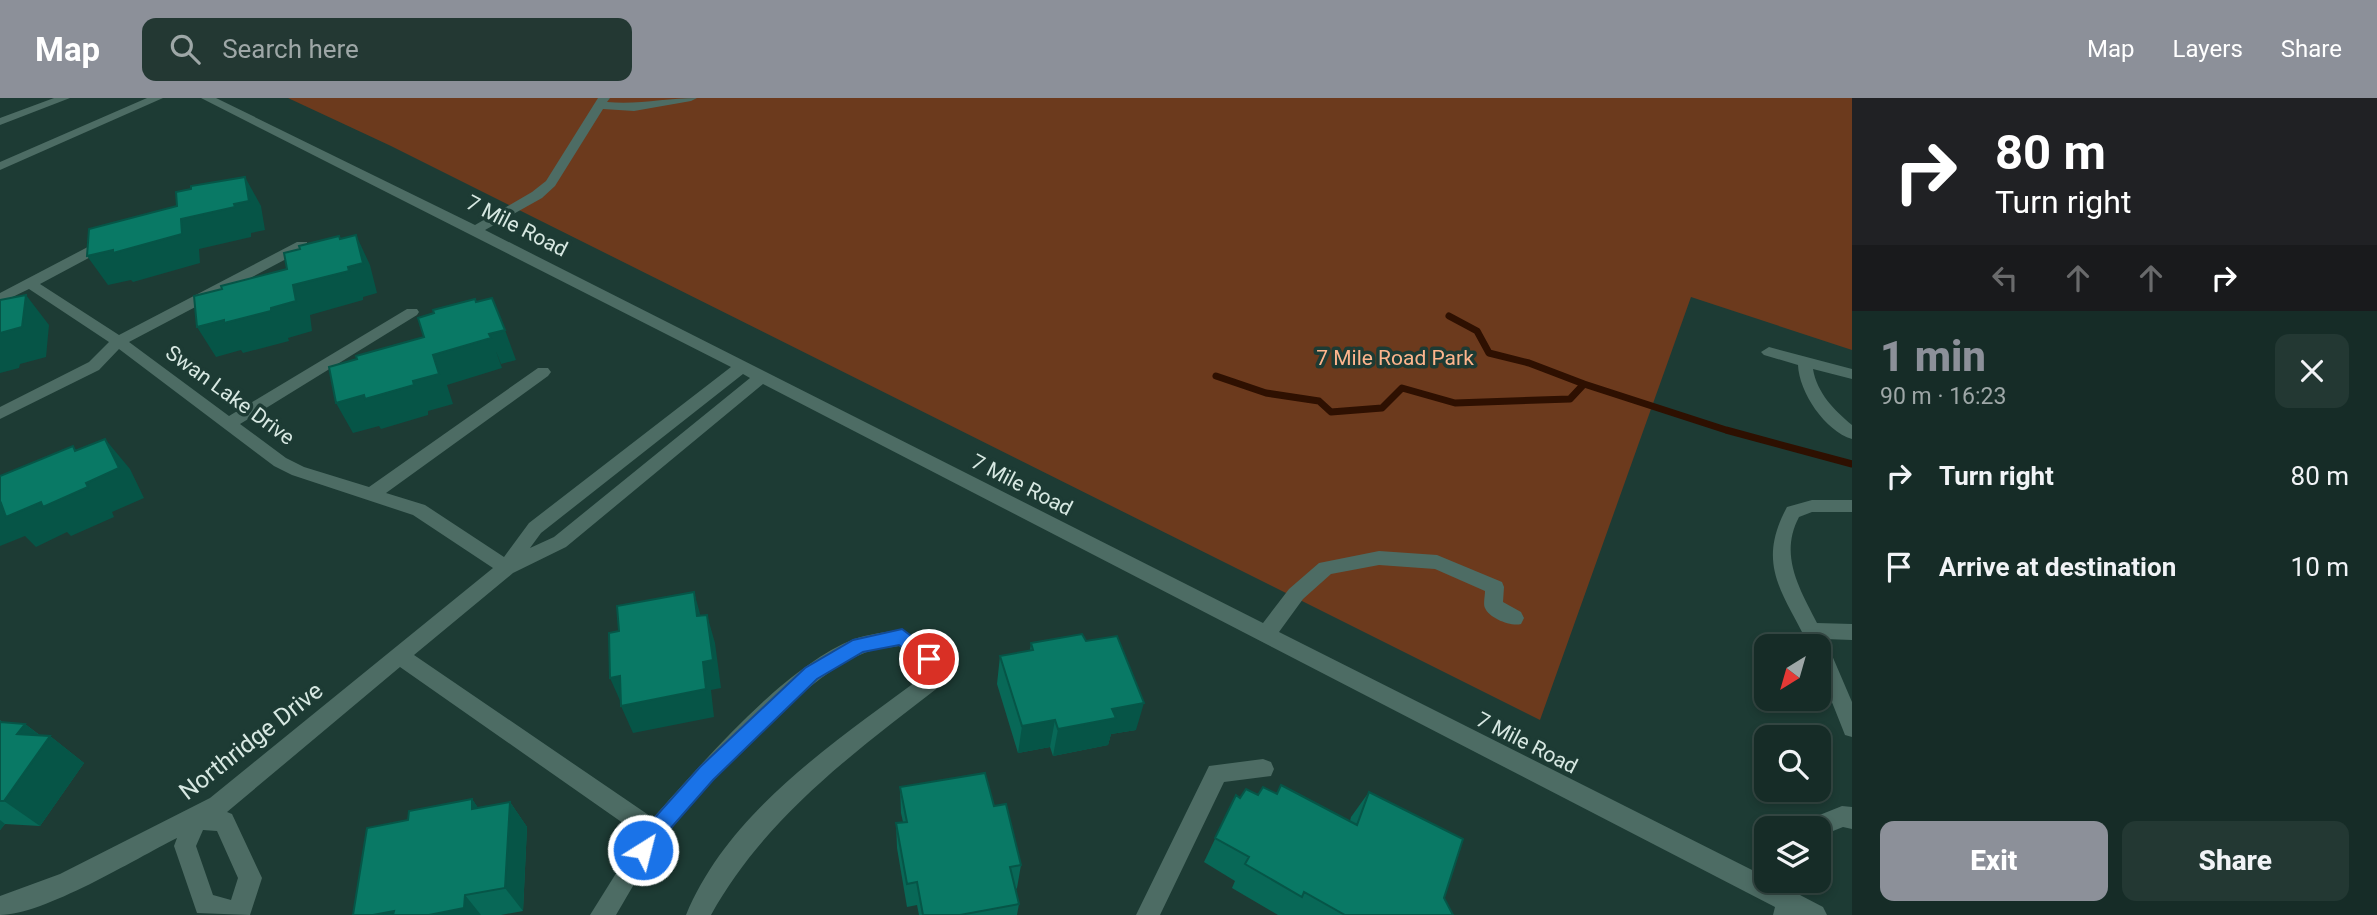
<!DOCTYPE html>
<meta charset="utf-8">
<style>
body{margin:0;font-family:Roboto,sans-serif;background:#233833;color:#f1f3f6;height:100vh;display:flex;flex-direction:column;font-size:26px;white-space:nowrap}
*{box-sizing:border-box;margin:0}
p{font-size:23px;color:#9ea7a7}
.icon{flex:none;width:38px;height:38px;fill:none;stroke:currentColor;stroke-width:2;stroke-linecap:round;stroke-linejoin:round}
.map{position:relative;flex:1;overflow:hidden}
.drawer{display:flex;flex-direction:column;background:#162c27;width:525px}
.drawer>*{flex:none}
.guide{background:#202124;color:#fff;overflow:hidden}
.needle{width:46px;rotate:217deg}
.buttons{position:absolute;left:1754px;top:536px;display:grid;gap:14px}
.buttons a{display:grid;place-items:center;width:77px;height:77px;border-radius:14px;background:#162c27;box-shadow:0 4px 10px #0003,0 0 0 2px #354844;font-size:35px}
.pin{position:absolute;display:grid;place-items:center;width:60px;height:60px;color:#fff;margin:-30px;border:4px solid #fff;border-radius:50%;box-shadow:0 2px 7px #0007}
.me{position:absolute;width:77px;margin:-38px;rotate:36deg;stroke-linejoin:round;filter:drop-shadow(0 0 5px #0008)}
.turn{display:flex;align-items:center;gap:24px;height:147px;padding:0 28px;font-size:32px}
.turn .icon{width:91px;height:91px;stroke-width:2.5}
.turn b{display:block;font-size:49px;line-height:60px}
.lanes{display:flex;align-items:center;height:66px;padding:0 28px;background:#0003;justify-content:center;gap:35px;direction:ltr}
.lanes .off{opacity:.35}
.round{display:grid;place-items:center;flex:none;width:74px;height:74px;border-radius:14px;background:#233833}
.overview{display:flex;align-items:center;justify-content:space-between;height:119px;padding:0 28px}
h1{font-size:42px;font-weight:800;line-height:52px;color:#8c9099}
.action{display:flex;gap:14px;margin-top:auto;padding:14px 28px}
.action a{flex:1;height:80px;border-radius:14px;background:#8c9099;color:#fff;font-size:28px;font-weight:800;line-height:80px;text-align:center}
.action a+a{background:#233833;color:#f1f3f6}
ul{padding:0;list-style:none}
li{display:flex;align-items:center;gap:21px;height:91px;padding:0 28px}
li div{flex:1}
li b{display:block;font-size:26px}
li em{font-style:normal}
header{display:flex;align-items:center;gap:42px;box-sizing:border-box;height:98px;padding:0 35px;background:#8c9099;color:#fff}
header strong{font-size:33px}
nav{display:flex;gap:38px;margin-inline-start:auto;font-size:24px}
.search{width:490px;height:63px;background:#233833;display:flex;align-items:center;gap:18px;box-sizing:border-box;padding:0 24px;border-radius:14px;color:#9ea7a7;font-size:26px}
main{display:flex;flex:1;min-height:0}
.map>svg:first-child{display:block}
.green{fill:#6c3a1d}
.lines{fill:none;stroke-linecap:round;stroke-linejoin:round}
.stream{stroke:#2e1001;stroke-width:7}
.minor{fill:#4d6c64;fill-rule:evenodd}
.wall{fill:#086857}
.shaded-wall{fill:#065547}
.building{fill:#097965;stroke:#065547;stroke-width:2}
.route{fill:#1a73e8;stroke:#114b97;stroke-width:2}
.labels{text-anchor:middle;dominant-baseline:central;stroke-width:7;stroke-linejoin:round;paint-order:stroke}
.street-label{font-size:21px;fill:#d7e8e2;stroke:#1d3b34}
.park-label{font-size:21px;fill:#fdb58d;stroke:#1d3b34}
.near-street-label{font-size:24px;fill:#d7e8e2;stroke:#1d3b34}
</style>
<header>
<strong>Map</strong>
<div class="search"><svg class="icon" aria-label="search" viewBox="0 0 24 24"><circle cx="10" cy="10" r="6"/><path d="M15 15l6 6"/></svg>Search here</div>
<nav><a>Map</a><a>Layers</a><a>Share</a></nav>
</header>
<main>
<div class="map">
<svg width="1852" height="817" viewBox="0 0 1852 817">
<rect width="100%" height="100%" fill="#1d3b34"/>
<path class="green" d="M288,0H1852V252L1691,199L1540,622L391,48Z"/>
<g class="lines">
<path class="stream" d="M1449,218L1477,233L1489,255L1529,265L1584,286
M1216,278L1266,295L1319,303L1331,314L1382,310L1402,290L1455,305L1570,301L1584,286L1726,332L1852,366"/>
<path class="minor" d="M54,0H70L0,27V20Z
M147,0H163L0,72V64Z
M201,0H216L475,127L532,94L546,83L598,0H610L607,4C638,7 666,0 697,0L691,3L634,13L603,11L555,88L542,100L485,132L1263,525L1289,491L1319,465L1379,453L1437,457L1502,484L1504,489L1503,504L1521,514L1524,520L1521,526C1511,529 1489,520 1485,510C1483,506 1485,498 1485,493L1435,471L1379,467L1331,476L1303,501L1279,534L1766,779V782L1779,786V782H1803L1800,797L1823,809L1827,817H1773L1775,809L763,286L566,449L513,475L414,557L653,720C704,663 784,569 854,541C869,536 887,534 902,531L936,555L947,579L944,585C856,653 766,718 711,817H686C730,711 838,642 926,576L921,566L899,548C887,550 873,551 862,556C799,583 707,685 664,740C646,764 631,792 616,817H590L640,737L400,569L227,714L232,716L262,780L250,817L197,815L174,748L177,740C135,761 44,817 0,817V798L60,776L210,700L493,470L413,417L292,377L274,368L119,251L99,272L0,321V309L89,264L109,244L29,191L0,205V195L103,141H113V147L40,186L119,237L297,144H307V150L129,244L229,318L407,211H417L419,214L417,217L240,326L286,360L304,369L369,389L538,270H548L551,274L548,278L386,395L425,407L504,459L529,425L731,269ZM743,276L750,280L554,439L530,450L541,435ZM203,732L217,733L238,780L231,802L213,797L196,748Z
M1769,249L1852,271V281L1813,271C1817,295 1834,312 1852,327V341C1825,333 1799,294 1798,267L1764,257L1761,254Z
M1812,402H1852V414H1812L1799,419C1779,457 1799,490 1817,525L1852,526V542L1825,541L1852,604V639L1845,637L1818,569V548H1809C1784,495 1755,468 1787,409Z
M1263,661L1271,664L1274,671L1271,678L1224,684L1160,817H1136L1209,668Z
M1842,708L1852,709V731L1843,729L1818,739V730H1804L1807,722Z"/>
</g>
<path class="wall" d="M1086,543L1136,632L1111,636L1108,647L1053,658L1050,649L1018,655L997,586L1000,558L1030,553L1031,545Z
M0,622L2,624L25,626L41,638H50L84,665L40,728L5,726L0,732Z
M1281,687L1350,723L1351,719L1369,694L1444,800L1453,817H1278L1232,790L1235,783L1204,764L1236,697L1240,700L1277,696Z
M900,689L994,708L1021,767L1017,790L1016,791L1019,806L1017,817H919L917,807L907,809L897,750L896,725L903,724L901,715Z
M472,701L478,710L510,704L527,729L523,813L501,817H353L408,722Z"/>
<path class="shaded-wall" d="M245,79L261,108L265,132L251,135V139L199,151L200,165L133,184L131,182L108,187L87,158L181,121L234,106Z
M356,137L370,167L377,195L363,199V202L310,217L312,233L288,240L289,243L243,255L241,252L216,259L197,229L271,210L293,187L354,168Z
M26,197L49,227L46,259L20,266L19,270L0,275V235Z
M505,232L516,262L501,266L489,236Z
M491,240L502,270L447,287L453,306L428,313V317L381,331L379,328L353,335L336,305L413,283L433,257Z
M105,341L130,371L144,400L112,414L114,419L71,438L67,434L36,449L25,438L0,448V406L75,353L73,348L99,379Z
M694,494L702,523L697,518Z
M707,517L715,545L721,590L711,592L714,619L633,635L621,608Z
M620,578L622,607L610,580Z
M1144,605L1136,632L1111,636L1108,647L1053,658L1058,631L1112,611Z
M1055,622L1050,649L1018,655L1022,628Z
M25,626L47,643L50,638L84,665L40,728L4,703L17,636Z
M472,701L490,727L472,711Z
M510,704L527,729L523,813L505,790Z
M0,722L5,726L0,732Z
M465,797L481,817H429Z
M394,813L398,817H373Z"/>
<path class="building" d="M245,79L249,103L234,106L235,109L181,121L182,136L113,155V152L87,158L89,131L177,108L176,94L191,91V88Z
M356,137L363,165L348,169L349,173L293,187L296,203L271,210V213L224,225V222L197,229L194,198L222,191L221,188L287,171L284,155L300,151L299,148L339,138L340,141Z
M26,197L22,229L0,235V202Z
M492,200L505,232L489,236L491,240L433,257L439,276L413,283L414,287L365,301L364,297L336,305L329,269L357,261L356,258L424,239L418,220L434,215L433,212L475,201L476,204Z
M105,341L119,370L86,385L88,389L43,409L41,404L6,419L1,405L0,406V378L73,348L75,353Z
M694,494L697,518L707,517L713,562L703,564L706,591L621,608L620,578L610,580L609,535L619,533L617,508Z
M1082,536L1086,543L1117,538L1144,605L1112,611L1116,620L1058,631L1055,622L1022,628L1000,558L1033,552L1031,545Z
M0,624L25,626L17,636L50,638L4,703H0Z
M985,675L994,708L1006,706L1021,767L1010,769L1019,806L960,817H923L917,784L907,786L896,725L907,724L900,689Z
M1281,687L1357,727L1369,694L1463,741L1444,800L1453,817H1345L1304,794L1302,799L1245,766L1249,759L1215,740L1236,697L1240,700L1246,691L1258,697L1263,689L1277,696Z
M472,701V711L510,704L505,790L465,797L464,810L429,817H393L394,813L373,817H353L367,730L408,722L409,713Z"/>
<path class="route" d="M902,531L935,556L938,561L935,567C921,572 910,555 899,547L863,554L817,581L713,682L662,740L651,759L643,762L636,759L633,752L648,727L700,669L805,570L853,542Z"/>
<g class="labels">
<g class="street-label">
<text transform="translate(517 128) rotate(27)">7 Mile Road</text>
<text transform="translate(230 297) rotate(36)">Swan Lake Drive</text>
<text transform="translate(1022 387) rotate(27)">7 Mile Road</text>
<text transform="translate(1527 645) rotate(27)">7 Mile Road</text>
</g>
<g class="park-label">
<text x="1395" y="260">7 Mile Road Park</text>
</g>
<g class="near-street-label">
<text transform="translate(251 643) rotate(-38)">Northridge Drive</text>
</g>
</g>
</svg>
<div class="buttons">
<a><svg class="needle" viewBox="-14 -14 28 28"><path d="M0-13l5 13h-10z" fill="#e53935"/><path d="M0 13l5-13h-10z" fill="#9ea7a7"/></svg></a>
<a><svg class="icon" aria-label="search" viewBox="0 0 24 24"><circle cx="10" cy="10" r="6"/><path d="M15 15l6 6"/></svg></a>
<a><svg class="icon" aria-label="layers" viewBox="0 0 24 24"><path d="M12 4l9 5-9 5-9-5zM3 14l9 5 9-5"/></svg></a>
</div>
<div class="pin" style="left:929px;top:561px;background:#d93025"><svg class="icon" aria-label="arrive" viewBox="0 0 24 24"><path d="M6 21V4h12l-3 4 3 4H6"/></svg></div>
<svg class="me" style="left:643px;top:752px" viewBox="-20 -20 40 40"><circle r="17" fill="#1a73e8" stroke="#fff" stroke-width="3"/><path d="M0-11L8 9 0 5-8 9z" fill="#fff"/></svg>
</div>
<section class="drawer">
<div class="guide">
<div class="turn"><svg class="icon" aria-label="right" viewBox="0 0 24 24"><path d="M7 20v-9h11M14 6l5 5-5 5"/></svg><div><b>80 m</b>Turn right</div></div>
<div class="lanes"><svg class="icon off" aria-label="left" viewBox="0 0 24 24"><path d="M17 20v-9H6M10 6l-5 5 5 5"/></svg><svg class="icon off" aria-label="ahead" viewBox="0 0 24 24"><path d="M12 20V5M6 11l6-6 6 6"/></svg><svg class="icon off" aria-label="ahead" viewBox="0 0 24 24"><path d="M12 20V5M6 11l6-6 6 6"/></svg><svg class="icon" aria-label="right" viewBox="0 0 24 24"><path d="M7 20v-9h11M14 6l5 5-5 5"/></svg></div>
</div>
<div class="overview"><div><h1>1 min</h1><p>90 m · 16:23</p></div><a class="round"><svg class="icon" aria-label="close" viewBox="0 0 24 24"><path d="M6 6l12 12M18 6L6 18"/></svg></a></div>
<ul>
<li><svg class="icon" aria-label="right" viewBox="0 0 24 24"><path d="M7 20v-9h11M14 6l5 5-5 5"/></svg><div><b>Turn right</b></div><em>80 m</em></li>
<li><svg class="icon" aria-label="arrive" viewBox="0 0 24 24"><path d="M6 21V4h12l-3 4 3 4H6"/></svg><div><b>Arrive at destination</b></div><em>10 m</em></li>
</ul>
<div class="action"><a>Exit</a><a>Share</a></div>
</section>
</main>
